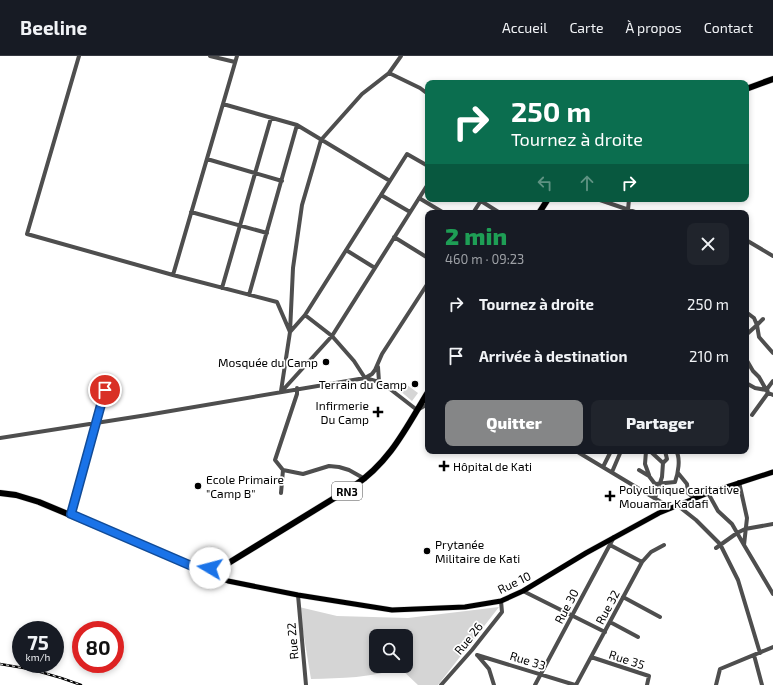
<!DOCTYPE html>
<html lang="fr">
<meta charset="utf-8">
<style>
body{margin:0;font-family:"Exo 2",sans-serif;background:#20242c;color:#f1f3f6;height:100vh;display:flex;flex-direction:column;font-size:15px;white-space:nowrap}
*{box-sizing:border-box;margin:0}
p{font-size:13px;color:#9ea1a6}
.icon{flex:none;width:22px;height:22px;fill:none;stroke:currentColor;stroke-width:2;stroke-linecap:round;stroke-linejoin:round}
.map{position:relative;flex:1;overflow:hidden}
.side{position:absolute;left:425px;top:154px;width:324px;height:244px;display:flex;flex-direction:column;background:#171b24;border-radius:8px;box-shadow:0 2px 6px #0003}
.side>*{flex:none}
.guide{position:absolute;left:425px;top:24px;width:324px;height:122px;border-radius:8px;box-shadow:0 2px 6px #0003;background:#0b6e4f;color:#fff;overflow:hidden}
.buttons{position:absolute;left:369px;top:573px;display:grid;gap:8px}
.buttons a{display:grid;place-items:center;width:44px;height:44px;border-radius:8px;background:#171b24;box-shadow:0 2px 6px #0003;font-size:20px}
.speed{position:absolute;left:12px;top:565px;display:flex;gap:8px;font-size:20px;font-weight:700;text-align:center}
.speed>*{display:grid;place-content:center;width:52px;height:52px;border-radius:50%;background:#171b24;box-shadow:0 2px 6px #0003;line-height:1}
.speed small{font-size:10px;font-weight:400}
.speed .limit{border:6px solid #d22;background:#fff;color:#111}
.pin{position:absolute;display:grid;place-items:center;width:34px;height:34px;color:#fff;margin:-17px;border:2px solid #fff;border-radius:50%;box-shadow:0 1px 4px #0007}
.me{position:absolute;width:44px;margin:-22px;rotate:278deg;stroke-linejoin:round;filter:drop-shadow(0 0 3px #0008)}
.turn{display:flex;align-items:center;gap:14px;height:84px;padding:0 20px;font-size:18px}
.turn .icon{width:52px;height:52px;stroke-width:2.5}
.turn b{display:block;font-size:28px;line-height:34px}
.lanes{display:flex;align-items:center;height:38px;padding:0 20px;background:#0003;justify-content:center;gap:20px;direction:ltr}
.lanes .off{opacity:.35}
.round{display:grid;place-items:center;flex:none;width:42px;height:42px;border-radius:8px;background:#20242c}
.overview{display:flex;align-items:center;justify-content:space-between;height:68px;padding:0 20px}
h1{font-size:24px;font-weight:800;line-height:30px;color:#1e9e55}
.cta{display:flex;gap:8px;margin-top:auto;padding:8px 20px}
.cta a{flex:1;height:46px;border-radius:8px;background:#858687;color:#fff;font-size:16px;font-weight:800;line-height:46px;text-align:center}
.cta a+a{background:#20242c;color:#f1f3f6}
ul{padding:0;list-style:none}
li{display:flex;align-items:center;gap:12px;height:52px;padding:0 20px}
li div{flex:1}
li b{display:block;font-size:15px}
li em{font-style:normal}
header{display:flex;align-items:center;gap:24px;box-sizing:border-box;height:56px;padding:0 20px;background:#171b24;border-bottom:1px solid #363941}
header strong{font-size:19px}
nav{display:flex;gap:22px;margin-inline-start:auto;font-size:14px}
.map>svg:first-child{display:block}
.green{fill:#d5d5d5;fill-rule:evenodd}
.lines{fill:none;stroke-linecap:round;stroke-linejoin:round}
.major-casing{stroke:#dbdbdb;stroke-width:6}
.highway-casing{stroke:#dbdbdb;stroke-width:7}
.minor{stroke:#4e4e4e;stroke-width:4}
.major{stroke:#000;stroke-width:5}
.highway{stroke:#000;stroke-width:6}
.rail-casing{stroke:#000;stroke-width:2.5}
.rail{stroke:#fff;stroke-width:1;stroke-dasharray:3;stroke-linecap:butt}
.route-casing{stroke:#114b97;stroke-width:10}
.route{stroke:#1a73e8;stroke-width:7}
.poi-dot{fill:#000;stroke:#fff;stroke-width:1.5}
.labels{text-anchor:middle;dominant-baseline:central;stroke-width:3.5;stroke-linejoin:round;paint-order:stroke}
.shield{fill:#fff;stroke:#4c4c4c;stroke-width:1}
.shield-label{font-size:11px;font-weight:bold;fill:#000}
.poi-label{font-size:12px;fill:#000;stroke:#fff;text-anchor:start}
.street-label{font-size:12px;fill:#000;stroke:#fff}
</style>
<header>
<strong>Beeline</strong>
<nav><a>Accueil</a><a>Carte</a><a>À propos</a><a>Contact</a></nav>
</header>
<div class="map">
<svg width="773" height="629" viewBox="0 0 773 629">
<rect width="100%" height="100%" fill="#fff"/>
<path class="green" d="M403,326L418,337L412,345L398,333Z
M299,551L337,560L408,562L499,551L438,629H418L400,612C372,622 341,622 311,623ZM376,580H406V610H376Z"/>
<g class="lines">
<defs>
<path id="major" d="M219,522L228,525L298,539L392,554L465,551L501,545L523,535L586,497L659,457L708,437L773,416"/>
<path id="highway" d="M746,33L773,23
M539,157L548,143
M0,437L16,439L39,446L216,520
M222,511L354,430C390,406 406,372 428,336
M199,512H210L222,511L226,515V518L223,521L219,522L216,520L215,515L217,511"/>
</defs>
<use href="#major" class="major-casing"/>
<use href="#highway" class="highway-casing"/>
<path class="minor" d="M79,0L27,178L173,219L277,246L290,276L305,259L407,98L428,110
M210,0L235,6
M389,17L401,0
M223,48L297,69L390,125
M207,103L282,125
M381,139L410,156
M419,142L444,157
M597,143L638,157
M481,145L500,157
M191,156L267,177
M473,157L482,143
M629,157L628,154L629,143
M394,181L428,202
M746,184L773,200
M346,194L375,212
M173,219L237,0
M222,232L271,62
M249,239L297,69
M746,256L754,262L757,269L763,263
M305,259L332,280L354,305L365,322L379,326L390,333L417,354L428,348
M757,269L759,281L773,297
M746,279L757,269
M746,303L753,315L759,321L768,337L773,339
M378,311L379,326
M746,327L755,332L766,334
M297,332V338L275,404L283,414L303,418L329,410L339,411L349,414L365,423
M281,335L290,276L293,212L302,149L321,84L362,38L389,17L420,32L428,38
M282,335L332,280L428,128
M752,359L768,337L767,333L773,325
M0,382L147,359L365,322L372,318L375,314L382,298L428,227
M576,395L671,452
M646,395L645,408L649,419
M650,395L663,407L662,421L655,442
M663,407L667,403L665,395
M603,411L611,395
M639,414L649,420L655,428L675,426C678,418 681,402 676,395
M612,416L621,395
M678,417L687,428L688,437L694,442
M739,426L747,462L744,489L773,538
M281,437L283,414
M708,437L718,455L732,468L744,489
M677,449L696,464L720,488L738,524L760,597
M71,459L105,334
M610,489L642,506
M716,492L737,477L745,473L773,468
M523,535L605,576
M298,539L306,629
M623,541L660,561
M610,566L638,581
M477,599L575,629
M754,599L762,629
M478,600L489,613L494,629
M591,601L649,620L647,629
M441,629L472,594L502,556L501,545
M535,629L614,481
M576,629L642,506L651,496L664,489
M716,629L720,613L773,591"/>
<use href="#major" class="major"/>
<use href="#highway" class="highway"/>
<defs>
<path id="rail" d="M0,608C28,612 55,619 81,629"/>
</defs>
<use href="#rail" class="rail-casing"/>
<use href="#rail" class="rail"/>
</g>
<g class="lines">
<defs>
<path id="route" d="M105,334L71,458L194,511L210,512"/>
</defs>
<use href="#route" class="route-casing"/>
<use href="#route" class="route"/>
</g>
<g class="poi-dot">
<circle cx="326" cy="306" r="4"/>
<circle cx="415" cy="328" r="4"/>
<path d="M376 350h4v4h4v4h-4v4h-4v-4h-4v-4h4z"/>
<path d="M442 404h4v4h4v4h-4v4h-4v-4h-4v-4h4z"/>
<circle cx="198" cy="430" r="4"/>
<path d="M608 434h4v4h4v4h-4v4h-4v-4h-4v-4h4z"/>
<circle cx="427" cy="495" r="4"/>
</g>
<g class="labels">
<rect class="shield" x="332" y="426" width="30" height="18" rx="3"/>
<g class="shield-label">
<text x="347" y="435">RN3</text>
</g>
<g class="poi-label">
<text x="318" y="306" text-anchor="end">Mosquée du Camp</text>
<text x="407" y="328" text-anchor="end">Terrain du Camp</text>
<text x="369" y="349" text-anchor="end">Infirmerie<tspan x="369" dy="14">Du Camp</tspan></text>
<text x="453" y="410">Hôpital de Kati</text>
<text x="206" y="423">Ecole Primaire<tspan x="206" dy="14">"Camp B"</tspan></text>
<text x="619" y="433">Polyclinique caritative<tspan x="619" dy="14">Mouamar Kadafi</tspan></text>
<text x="435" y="488">Prytanée<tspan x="435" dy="14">Militaire de Kati</tspan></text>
</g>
<g class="street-label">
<text transform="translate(514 526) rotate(-26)">Rue 10</text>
<text transform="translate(566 550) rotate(-62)">Rue 30</text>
<text transform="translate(607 551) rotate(-62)">Rue 32</text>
<text transform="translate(468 582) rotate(-51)">Rue 26</text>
<text transform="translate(292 585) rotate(-95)">Rue 22</text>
<text transform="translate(627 603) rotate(18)">Rue 35</text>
<text transform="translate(528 604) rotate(17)">Rue 33</text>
</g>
</g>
</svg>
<div class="buttons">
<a><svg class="icon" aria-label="search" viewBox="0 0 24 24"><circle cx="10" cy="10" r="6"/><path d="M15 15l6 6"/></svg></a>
</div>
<div class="speed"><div>75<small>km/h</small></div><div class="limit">80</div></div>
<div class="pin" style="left:105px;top:334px;background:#d93025"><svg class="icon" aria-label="arrive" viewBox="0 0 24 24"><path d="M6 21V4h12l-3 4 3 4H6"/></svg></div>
<svg class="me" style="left:210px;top:512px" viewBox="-20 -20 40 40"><circle r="19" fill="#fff"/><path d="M0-13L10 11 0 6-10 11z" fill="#1a73e8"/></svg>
<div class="guide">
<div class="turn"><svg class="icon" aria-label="right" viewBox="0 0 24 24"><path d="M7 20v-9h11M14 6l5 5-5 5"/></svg><div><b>250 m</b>Tournez à droite</div></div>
<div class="lanes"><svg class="icon off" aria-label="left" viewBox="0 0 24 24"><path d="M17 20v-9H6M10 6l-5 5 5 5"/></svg><svg class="icon off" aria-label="ahead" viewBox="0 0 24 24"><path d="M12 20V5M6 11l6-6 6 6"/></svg><svg class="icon" aria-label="right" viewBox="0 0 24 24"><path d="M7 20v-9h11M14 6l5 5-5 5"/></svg></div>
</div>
<section class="side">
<div class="overview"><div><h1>2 min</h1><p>460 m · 09:23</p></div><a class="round"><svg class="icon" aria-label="close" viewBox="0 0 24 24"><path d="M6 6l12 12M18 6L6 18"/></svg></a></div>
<ul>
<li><svg class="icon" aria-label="right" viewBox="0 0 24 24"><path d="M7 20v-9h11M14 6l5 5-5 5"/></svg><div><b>Tournez à droite</b></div><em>250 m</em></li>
<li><svg class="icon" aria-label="arrive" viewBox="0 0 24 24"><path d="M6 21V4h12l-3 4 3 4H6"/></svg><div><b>Arrivée à destination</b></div><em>210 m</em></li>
</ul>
<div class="cta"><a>Quitter</a><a>Partager</a></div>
</section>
</div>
